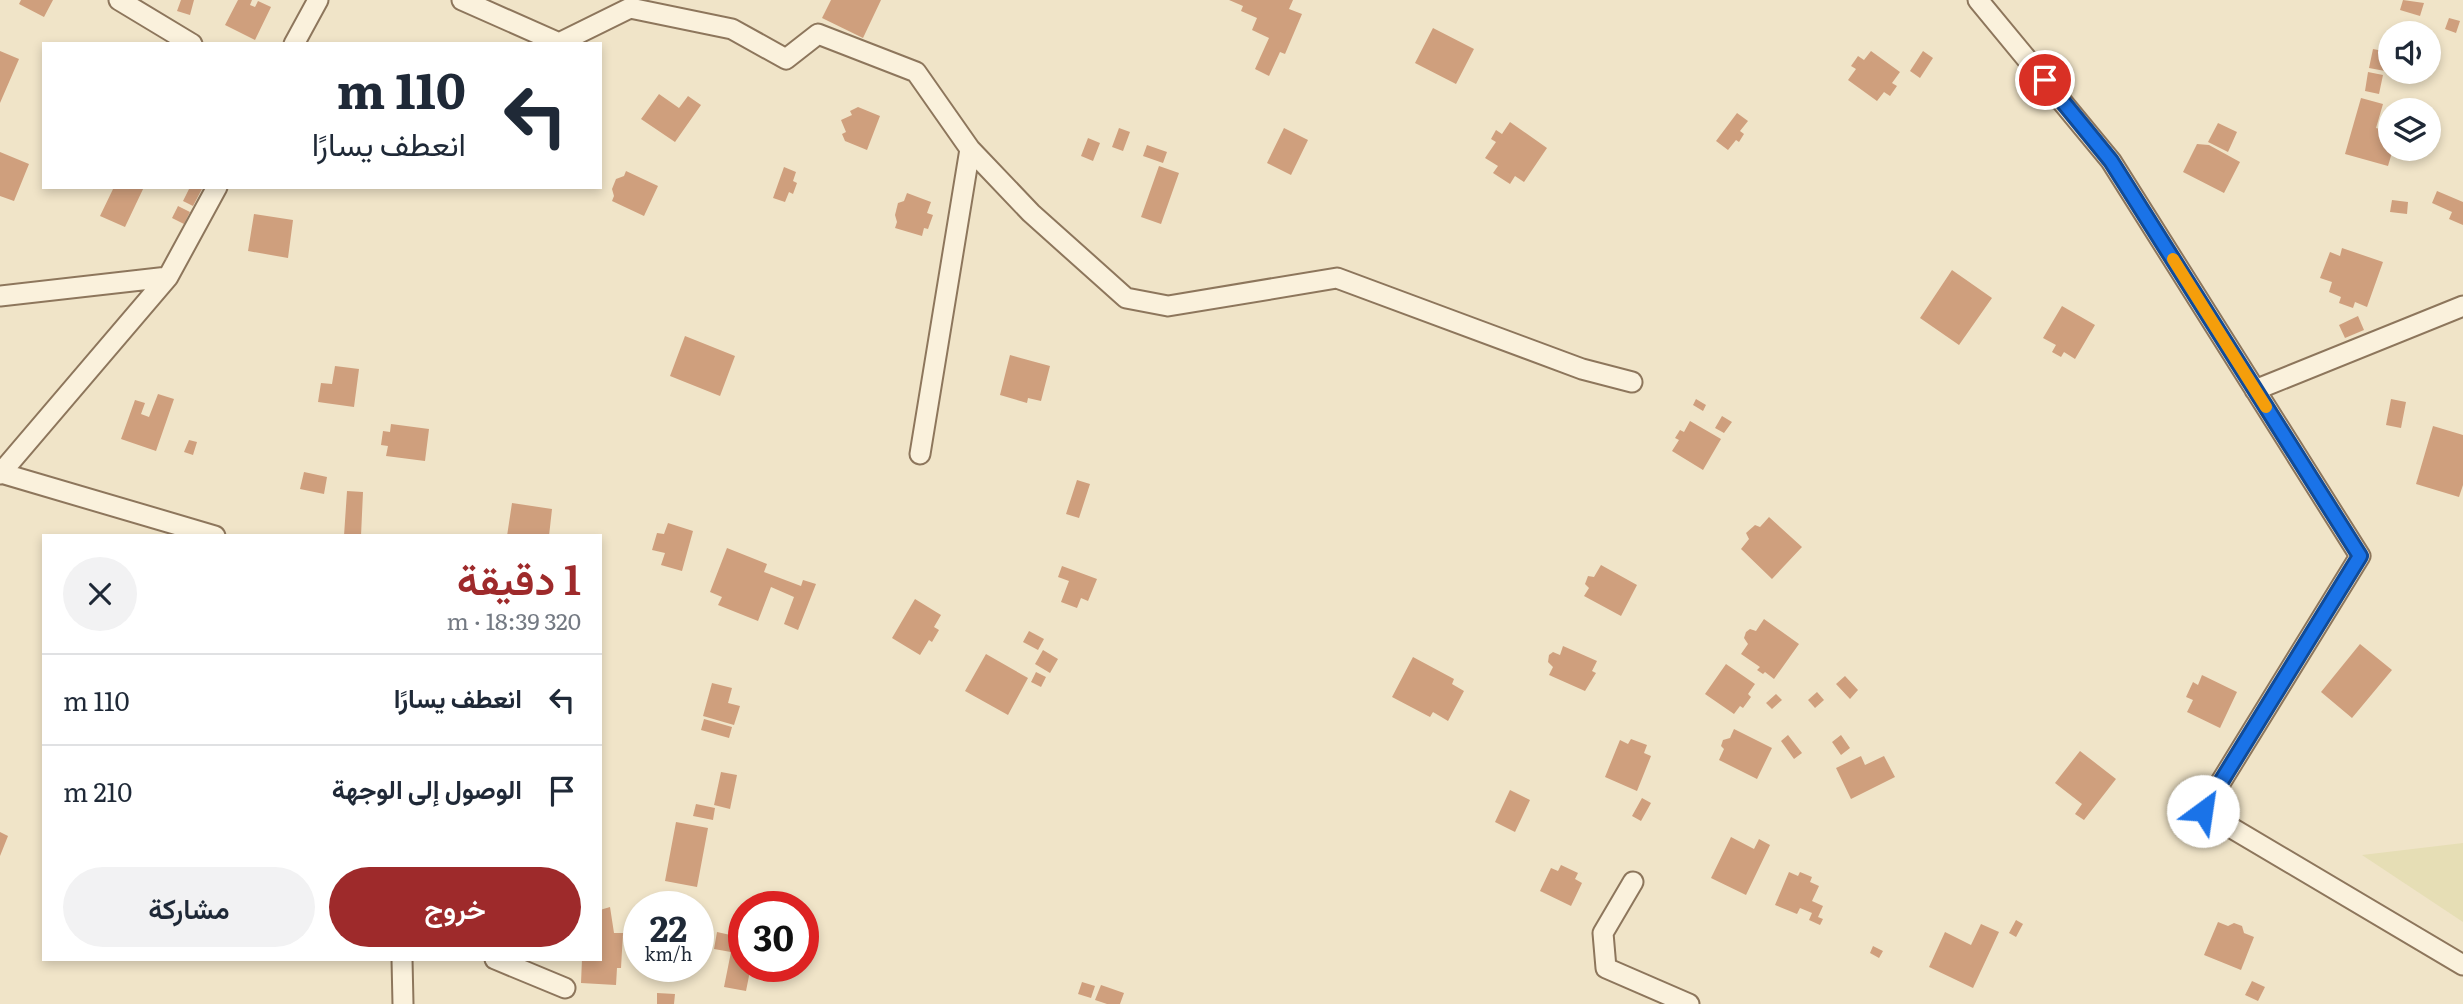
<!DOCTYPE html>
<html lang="ar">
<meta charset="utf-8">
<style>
body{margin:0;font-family:Literata,Vazirmatn,serif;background:#f2f2f3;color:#1f2937;direction:rtl;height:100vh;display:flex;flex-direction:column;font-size:26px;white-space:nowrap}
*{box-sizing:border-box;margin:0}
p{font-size:23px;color:#747a83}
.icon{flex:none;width:38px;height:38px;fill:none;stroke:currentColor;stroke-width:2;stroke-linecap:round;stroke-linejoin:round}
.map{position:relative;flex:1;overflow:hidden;direction:ltr}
.sheet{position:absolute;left:42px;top:534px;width:560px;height:427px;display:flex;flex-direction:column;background:#fff;border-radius:0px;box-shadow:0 4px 10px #0003;direction:rtl}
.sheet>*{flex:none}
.hud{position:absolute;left:42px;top:42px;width:560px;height:147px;border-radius:0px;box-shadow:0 4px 10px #0003;direction:rtl;background:#fff;color:#1f2937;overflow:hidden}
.fabs{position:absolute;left:2378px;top:21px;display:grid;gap:14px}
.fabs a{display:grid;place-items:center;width:63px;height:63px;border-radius:50%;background:#fff;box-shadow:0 4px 10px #0003;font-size:35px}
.speed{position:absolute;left:623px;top:891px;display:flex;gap:14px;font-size:35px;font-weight:700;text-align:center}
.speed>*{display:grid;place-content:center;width:91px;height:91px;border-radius:50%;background:#fff;box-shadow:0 4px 10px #0003;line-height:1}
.speed small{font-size:18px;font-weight:400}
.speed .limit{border:10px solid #d22;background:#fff;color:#111}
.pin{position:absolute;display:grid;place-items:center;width:60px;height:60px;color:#fff;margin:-30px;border:4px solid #fff;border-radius:50%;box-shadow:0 2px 7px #0007}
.me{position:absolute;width:77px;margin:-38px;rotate:31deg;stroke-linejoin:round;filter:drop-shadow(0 0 5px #0008)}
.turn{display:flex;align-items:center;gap:24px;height:147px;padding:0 21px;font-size:32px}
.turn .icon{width:91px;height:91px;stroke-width:2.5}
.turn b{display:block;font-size:49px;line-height:60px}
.round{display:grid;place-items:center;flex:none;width:74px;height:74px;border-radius:37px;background:#f2f2f3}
.summary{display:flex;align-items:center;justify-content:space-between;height:119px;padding:0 21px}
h1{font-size:42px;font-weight:600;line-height:52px;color:#9e2a2b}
.action{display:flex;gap:14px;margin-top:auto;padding:14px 21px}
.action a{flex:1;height:80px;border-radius:42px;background:#9e2a2b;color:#fff;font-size:28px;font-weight:600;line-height:80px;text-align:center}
.action a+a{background:#f2f2f3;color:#1f2937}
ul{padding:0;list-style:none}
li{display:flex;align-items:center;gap:21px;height:91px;padding:0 21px;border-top:2px solid #e0e1e3}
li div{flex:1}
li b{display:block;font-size:26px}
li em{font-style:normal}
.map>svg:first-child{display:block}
.farmland{fill:#e6deb5}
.building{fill:#cf9f7d}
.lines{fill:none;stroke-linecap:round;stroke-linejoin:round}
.minor-casing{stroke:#8d765c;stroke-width:23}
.minor{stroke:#faf1dc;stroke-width:19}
.route-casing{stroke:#114b97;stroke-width:18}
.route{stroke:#1a73e8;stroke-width:12}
.slow{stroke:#f59e0b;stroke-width:12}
</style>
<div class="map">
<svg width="2463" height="1004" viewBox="0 0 2463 1004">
<rect width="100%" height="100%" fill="#f0e4c8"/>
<path class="farmland" d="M2463,843V922L2362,855Z"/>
<path class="building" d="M21,0H53L44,17L19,4Z
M181,0H194L190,15L177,11Z
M238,0H252L250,5L255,7L258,1L271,7L255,40L225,25Z
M831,0H881L863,38L822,18Z
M1229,0H1293L1289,9L1302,14L1285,54L1280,52L1269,76L1255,69L1269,38L1252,30L1257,18L1241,11L1243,6Z
M2403,0L2424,3L2420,16L2400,10Z
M2449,18L2460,21L2456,33L2445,29Z
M1433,28L1474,49L1456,84L1415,63Z
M2373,49L2388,52L2385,71L2369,68Z
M0,51L19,59L0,103Z
M1871,51L1900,72L1892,83L1897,86L1890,96L1884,92L1877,101L1848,80L1856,69L1851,66L1858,56L1864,60Z
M1923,51L1933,58L1920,78L1910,71Z
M2368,72L2383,75L2379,94L2365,91Z
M659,94L679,108L688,96L701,105L675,142L641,119Z
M2361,98L2383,104L2376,128L2390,132V149H2393L2388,166L2345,154Z
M858,107L880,116L867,150L845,141L842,134L846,132L841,120L852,115L850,111Z
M1737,113L1748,121L1740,131L1744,134L1739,142L1736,140L1728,150L1716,141Z
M1510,122L1547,148L1524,182L1515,176L1510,184L1493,173L1498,166L1485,158L1496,142L1491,139L1496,130L1502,134Z
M2218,123L2237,132L2228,152L2208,142Z
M1119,128L1130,132L1123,151L1112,147Z
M1284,128L1308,140L1291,175L1267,163Z
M1088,138L1100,143L1093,161L1081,156Z
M2197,144L2209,145L2240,162L2224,193L2183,172Z
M1147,145L1167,152L1163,163L1143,156Z
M0,152L29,164L14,201L0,196Z
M1159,166L1179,173L1161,224L1141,217Z
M784,167L796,172L793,181L797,183L793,194L789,192L785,202L773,198Z
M626,171L658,186L644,216L612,201L614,196L612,189L616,179L624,176Z
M114,187H144L125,227L100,216Z
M190,187H203L193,206L183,201Z
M2437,191L2463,202V225L2449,219L2452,212L2432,203Z
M907,193L931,202L927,213L933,215L928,229L924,228L922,236L895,228L897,222L895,215L898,203L904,201Z
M2392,200L2408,202L2407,214L2390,212Z
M178,206L190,212L184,224L172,218Z
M254,214L293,220L288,258L248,251Z
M2342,248L2383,262L2367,307L2355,302L2353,308L2339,303L2341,297L2329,292L2332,282L2320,278L2330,252L2340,256Z
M1952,270L1992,298L1959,345L1920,318Z
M2062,306L2095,325L2075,359L2064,352L2061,357L2052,352L2056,345L2043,338Z
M2358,316L2364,330L2345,338L2339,325Z
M685,336L735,356L720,396L670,376Z
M1010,355L1050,366L1041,401L1028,398L1027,403L1000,395Z
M335,366L359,369L354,407L318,402L321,383L332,384Z
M158,394L174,399L156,451L121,439L135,400L145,403L141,414L149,417Z
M1696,399L1706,405L1703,411L1693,405Z
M2391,399L2406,402L2401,428L2386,425Z
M1722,416L1732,422L1724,433L1715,428Z
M1690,421L1721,439L1703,470L1672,451L1679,440L1675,438L1680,430L1684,432Z
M391,424L429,429L425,461L386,456L388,446L381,445L383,431L390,432Z
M2433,426L2463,435V485L2459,497L2416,484Z
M189,440L197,442L193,455L184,452Z
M304,472L327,477L324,494L300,489Z
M1077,480L1090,484L1079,518L1066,514Z
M347,491L363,492L361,536H344Z
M512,503L552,509L549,536H507Z
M1769,517L1802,547L1772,579L1741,549L1749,539L1746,533L1755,525L1760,527Z
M668,523L693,531L682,571L661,565L665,553L652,550L657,533L664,534Z
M727,548L767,564L764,572L801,586L803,580L816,584L798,630L784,624L794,597L771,587L758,621L718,605L722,597L710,592Z
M1601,565L1637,585L1621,616L1584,596L1589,588L1585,584L1588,576L1594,577Z
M1062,566L1097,579L1088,601L1081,598L1077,608L1061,602L1069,581L1058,577Z
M915,599L941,615L934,627L939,630L932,642L929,640L920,655L892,638Z
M1764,619L1799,644L1774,679L1765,672L1763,674L1757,670L1760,667L1741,654L1748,644L1744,638L1746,632L1750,629L1756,631Z
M1029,631L1044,639L1038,650L1023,642Z
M2360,644L2392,670L2352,718L2321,692Z
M1563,646L1597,661L1592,671L1596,673L1585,691L1549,675L1553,667L1548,662L1549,655L1553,652L1560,655Z
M1043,650L1058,659L1050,673L1035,664Z
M986,654L1028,678L1008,715L965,691Z
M1413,657L1454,679L1452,684L1464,691L1448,721L1433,712L1430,717L1392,697Z
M1726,664L1755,684L1748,694L1751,697L1743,708L1740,706L1734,714L1705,694Z
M1036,672L1046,677L1041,687L1031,682Z
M2202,675L2237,692L2220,728L2187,712L2193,700L2186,697L2193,682L2198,685Z
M1845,676L1858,690L1850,699L1836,684Z
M712,683L732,688L728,703L740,706L734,725L703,716Z
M1817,692L1824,700L1815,708L1808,700Z
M1776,694L1782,700L1772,709L1766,703Z
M704,719L732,727L729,738L701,730Z
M1734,729L1772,748L1757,779L1719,760L1724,749L1721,746L1723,740L1730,738Z
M1788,735L1802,753L1794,759L1781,741Z
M1841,735L1850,748L1841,755L1832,742Z
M1631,739L1647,745L1644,753L1651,756L1637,791L1605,777L1620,740L1628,744Z
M2080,751L2116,779L2084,820L2075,814L2082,804L2055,783Z
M1861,756L1865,765L1884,756L1895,777L1851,799L1836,768Z
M721,772L737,775L730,809L714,805Z
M1510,790L1530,800L1515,832L1495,822Z
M1642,798L1651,803L1641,821L1632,816Z
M696,804L715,808L713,820L693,816Z
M676,822L708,828L697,887L665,881Z
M0,832L8,836L0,856Z
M1731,837L1754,849L1759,839L1770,845L1746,895L1711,878Z
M1561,865L1578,873L1575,879L1582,883L1571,906L1540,891L1551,868L1558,871Z
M1789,872L1798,876L1800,872L1812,877L1810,882L1819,886L1812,901L1823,906L1818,917L1823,919L1820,925L1809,920L1812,913L1800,908L1797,914L1775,905Z
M610,907L614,933H623L621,968H617L616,985L581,983L582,959H600V910Z
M2016,920L2023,924L2016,937L2009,933Z
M2218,922L2228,926L2234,923L2242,926L2244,933L2254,937L2241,970L2204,955Z
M1981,924L1999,932L1973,988L1929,967L1945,932L1971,945Z
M717,932L744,938V966H751L746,991L724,987L731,952L714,949Z
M1873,946L1883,951L1879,958L1870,953Z
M2252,981L2265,987L2258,1001L2245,995Z
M1082,982L1095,986L1091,998L1078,994Z
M1101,985L1124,993L1120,1004H1107L1095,1000Z
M657,993L675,994L674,1004H657Z"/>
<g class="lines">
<defs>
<path id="minor" d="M119,0L192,44
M462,0L559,43L630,8L732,29L786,59L818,34L916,72L970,149L920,454
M1978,0L2111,161L2360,556L2203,811L2463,965
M294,44L318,0
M970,149L1031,213L1126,298L1168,306L1337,278L1582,369L1632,382
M0,296L168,277
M2255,390L2463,306
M1,473L215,536
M0,474L168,277L217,187
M1633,882L1603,933L1606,968L1689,1004
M402,959L403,1004
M495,959L565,988"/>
</defs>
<use href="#minor" class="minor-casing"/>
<use href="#minor" class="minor"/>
</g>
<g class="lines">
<defs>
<path id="route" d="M2045,80L2111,161L2360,556L2203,811"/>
</defs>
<use href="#route" class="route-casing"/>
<use href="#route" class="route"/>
<path class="slow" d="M2173,259L2266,407"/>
</g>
</svg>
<div class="fabs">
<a><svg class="icon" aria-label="sound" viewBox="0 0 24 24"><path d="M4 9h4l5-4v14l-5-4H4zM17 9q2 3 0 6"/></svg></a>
<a><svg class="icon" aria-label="layers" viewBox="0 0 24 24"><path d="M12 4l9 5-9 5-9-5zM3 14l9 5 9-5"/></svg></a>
</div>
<div class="speed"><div>22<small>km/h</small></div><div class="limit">30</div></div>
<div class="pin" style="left:2045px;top:80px;background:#d93025"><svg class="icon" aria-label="arrive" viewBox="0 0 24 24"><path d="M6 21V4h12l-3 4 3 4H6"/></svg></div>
<svg class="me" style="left:2203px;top:811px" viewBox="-20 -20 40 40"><circle r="19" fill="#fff"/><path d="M0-13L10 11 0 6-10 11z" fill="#1a73e8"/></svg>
<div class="hud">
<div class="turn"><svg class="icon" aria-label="left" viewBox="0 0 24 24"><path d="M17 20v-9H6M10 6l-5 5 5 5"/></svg><div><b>110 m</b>انعطف يسارًا</div></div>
</div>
<section class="sheet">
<div class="summary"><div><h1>1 دقيقة</h1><p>320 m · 18:39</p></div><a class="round"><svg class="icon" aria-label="close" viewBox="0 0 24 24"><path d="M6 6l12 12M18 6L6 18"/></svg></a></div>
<ul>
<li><svg class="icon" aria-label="left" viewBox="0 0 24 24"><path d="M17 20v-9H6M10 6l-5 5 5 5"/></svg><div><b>انعطف يسارًا</b></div><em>110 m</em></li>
<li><svg class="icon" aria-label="arrive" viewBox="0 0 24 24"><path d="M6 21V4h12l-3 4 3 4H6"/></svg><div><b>الوصول إلى الوجهة</b></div><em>210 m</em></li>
</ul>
<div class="action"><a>خروج</a><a>مشاركة</a></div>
</section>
</div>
